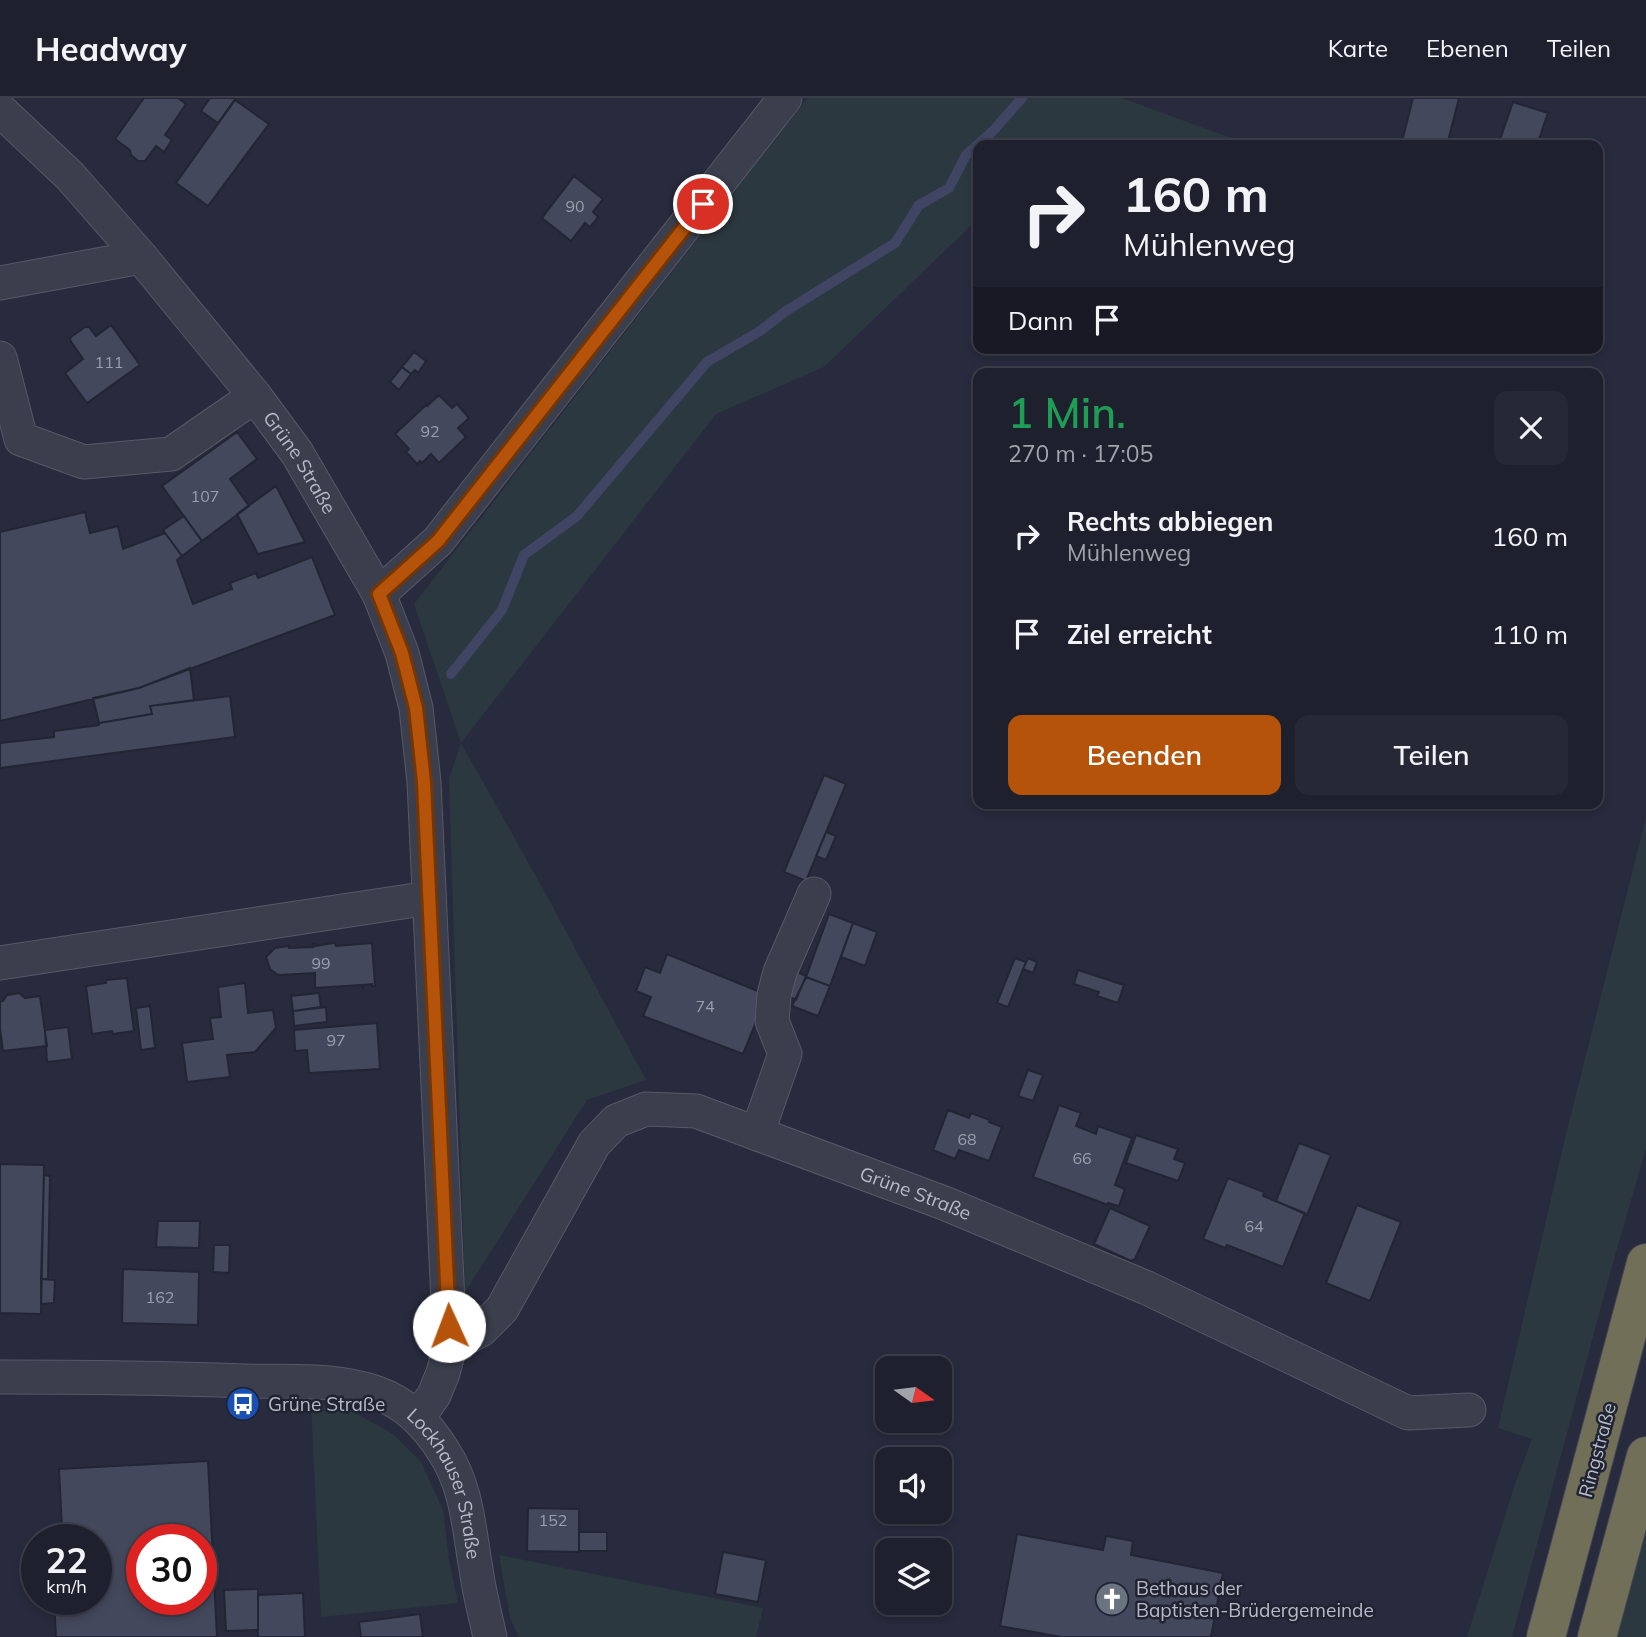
<!DOCTYPE html>
<html lang="de">
<meta charset="utf-8">
<style>
body{margin:0;font-family:Mulish,sans-serif;background:#262836;color:#f1f3f6;height:100vh;display:flex;flex-direction:column;font-size:26px;white-space:nowrap}
*{box-sizing:border-box;margin:0}
p{font-size:23px;color:#a1a3aa}
.icon{flex:none;width:38px;height:38px;fill:none;stroke:currentColor;stroke-width:2;stroke-linecap:round;stroke-linejoin:round}
.map{position:relative;flex:1;overflow:hidden}
.drawer{position:absolute;left:973px;top:270px;width:630px;height:441px;display:flex;flex-direction:column;background:#1e202e;border-radius:14px;box-shadow:0 4px 10px #0003,0 0 0 2px #3c3e4a}
.drawer>*{flex:none}
.guide{position:absolute;left:973px;top:42px;width:630px;height:214px;border-radius:14px;box-shadow:0 4px 10px #0003,0 0 0 2px #3c3e4a;background:#1e202e;color:#f1f3f6;overflow:hidden}
.needle{width:46px;rotate:104deg}
.fabs{position:absolute;left:875px;top:1258px;display:grid;gap:14px}
.fabs a{display:grid;place-items:center;width:77px;height:77px;border-radius:14px;background:#1e202e;box-shadow:0 4px 10px #0003,0 0 0 2px #3c3e4a;font-size:35px}
.speed{position:absolute;left:21px;top:1426px;display:flex;gap:14px;font-size:35px;font-weight:700;text-align:center}
.speed>*{display:grid;place-content:center;width:91px;height:91px;border-radius:50%;background:#1e202e;box-shadow:0 4px 10px #0003,0 0 0 2px #3c3e4a;line-height:1}
.speed small{font-size:18px;font-weight:400}
.speed .limit{border:10px solid #d22;background:#fff;color:#111}
.pin{position:absolute;display:grid;place-items:center;width:60px;height:60px;color:#fff;margin:-30px;border:4px solid #fff;border-radius:50%;box-shadow:0 2px 7px #0007}
.me{position:absolute;width:77px;margin:-38px;rotate:358deg;stroke-linejoin:round;filter:drop-shadow(0 0 5px #0008)}
.turn{display:flex;align-items:center;gap:24px;height:147px;padding:0 35px;font-size:32px}
.turn .icon{width:91px;height:91px;stroke-width:2.5}
.turn b{display:block;font-size:49px;line-height:60px}
.then{display:flex;align-items:center;height:66px;padding:0 35px;background:#0003;gap:14px;font-size:26px}
.round{display:grid;place-items:center;flex:none;width:74px;height:74px;border-radius:14px;background:#262836}
.head{display:flex;align-items:center;justify-content:space-between;height:119px;padding:0 35px}
h1{font-size:42px;font-weight:600;line-height:52px;color:#1e9e55}
.button{display:flex;gap:14px;margin-top:auto;padding:14px 35px}
.button a{flex:1;height:80px;border-radius:14px;background:#b45309;color:#fff;font-size:28px;font-weight:600;line-height:80px;text-align:center}
.button a+a{background:#262836;color:#f1f3f6}
ul{padding:0;list-style:none}
li{display:flex;align-items:center;gap:21px;height:98px;padding:0 35px}
li div{flex:1}
li b{display:block;font-size:26px}
li em{font-style:normal}
header{display:flex;align-items:center;gap:42px;box-sizing:border-box;height:98px;padding:0 35px;background:#1e202e;border-bottom:2px solid #3c3e4a}
header strong{font-size:33px}
nav{display:flex;gap:38px;margin-inline-start:auto;font-size:24px}
.map>svg:first-child{display:block}
.green{fill:#2b383f}
.lines{fill:none;stroke-linecap:round;stroke-linejoin:round}
.stream{stroke:#404564;stroke-width:10}
.building{fill:#44485c;stroke:#222534;stroke-width:2;fill-rule:evenodd}
.minor-casing{stroke:#565968;stroke-width:35}
.highway-casing{stroke:#434655;stroke-width:40}
.minor{stroke:#3b3e4d;stroke-width:33}
.highway{stroke:#726f59;stroke-width:38}
.route-casing{stroke:#753606;stroke-width:18}
.route{stroke:#b45309;stroke-width:12}
.labels{text-anchor:middle;dominant-baseline:central;stroke-width:5;stroke-linejoin:round;paint-order:stroke}
.number-label{font-size:16px;fill:#9b9ead}
.street-label{font-size:19px;fill:#b8bac8;stroke:#202332}
.poi-label{font-size:19px;fill:#b8bac8;stroke:#202332;text-anchor:start}
</style>
<header>
<strong>Headway</strong>
<nav><a>Karte</a><a>Ebenen</a><a>Teilen</a></nav>
</header>
<div class="map">
<svg width="1646" height="1539" viewBox="0 0 1646 1539">
<rect width="100%" height="100%" fill="#282b3d"/>
<path class="green" d="M807,0H1122L1250,47H978V121L824,269L716,316L461,645L542,789L646,982L587,1002L465,1194L449,681L461,645L414,506Z
M1646,720V1050L1609,1179L1512,1539H1467L1515,1386L1532,1341L1498,1330L1566,1036Z
M311,1307L346,1310L393,1336L421,1364L443,1412L449,1461L458,1505L321,1519Z
M1646,1427V1539H1616Z
M499,1457L763,1510L756,1539H519L510,1520Z"/>
<g class="lines">
<path class="stream" d="M451,576L502,512L524,457L577,418L707,264L760,233L786,213L895,145L919,107L949,90L966,57L992,34L1022,0"/>
</g>
<path class="building" d="M144,0H178L186,6L165,37L172,42L164,54L156,48L145,63H138L131,57L130,52L115,41Z
M210,0H236L218,25L201,13Z
M1413,0H1459L1447,47H1401Z
M235,2L269,26L208,108L176,85Z
M1513,4L1548,15L1537,47H1498Z
M574,78L603,101L593,114L598,119L590,129L585,125L571,143L542,120Z
M111,227L140,267L87,305L65,275L83,261L70,242L71,239L85,229H89L96,238Z
M414,254L426,263L418,275L415,272L411,276L402,269Z
M402,269L411,276L399,292L390,284Z
M439,297L452,310L457,306L469,320L458,330L466,339L439,365L431,356L422,365L420,363L417,366L406,354L409,351L395,336L426,307L427,308Z
M237,334L257,361L230,381L249,408L202,443L162,388Z
M276,388L305,444L258,456L237,416Z
M85,414L90,435L118,428L123,451L165,435L182,458L177,462L193,506L232,491L230,485L256,475L258,480L312,459L335,517L139,590L0,623V434Z
M184,418L202,443L182,458L163,432Z
M190,570L194,602L150,608L152,616L99,625L93,600L139,590Z
M230,598L235,639L0,670V645L54,639V633L99,627V625L152,616L150,608Z
M824,677L846,686L806,783L784,774Z
M826,734L836,738L826,762L816,758Z
M829,816L853,825L830,888L806,879Z
M853,825L877,834L865,868L841,859Z
M333,845H335L336,848L372,845L375,888H372V886L363,887V889L361,887L315,890V875L278,877L270,871L266,859L275,850L289,848V850L313,849L312,846H315V848Z
M667,856L767,897L743,956L643,918L651,899L636,893L645,869L660,875Z
M1015,860L1026,864L1008,909L997,905Z
M1028,860L1037,864L1033,875L1023,871Z
M793,872L806,878L796,902L784,896Z
M1078,872L1124,887L1118,905L1097,898L1099,894L1074,886Z
M806,879L830,888L818,918L792,908Z
M127,880L134,933L113,936L112,933L92,936L86,888L106,885V882Z
M245,885L248,915L273,912L276,930L255,954L227,957L230,979L187,984L182,945L213,941L210,920L221,919L218,889Z
M19,895L25,900L40,898L47,948L3,953L0,931V903H3L7,897Z
M319,895L321,909L293,913L291,898Z
M150,908L155,950L141,952L136,910Z
M326,909L327,924L294,928L293,913Z
M377,925L380,971L309,975L307,952L295,953L294,932Z
M68,929L72,961L47,964L45,932Z
M1028,972L1043,977L1033,1003L1018,998Z
M1059,1007L1081,1015L1076,1028L1096,1036L1098,1028L1132,1040L1115,1087L1125,1091L1119,1108L1108,1105V1107L1033,1079Z
M948,1012L969,1020L971,1015L990,1022L989,1024L1002,1029L989,1063L959,1052L955,1061L933,1052Z
M1136,1037L1178,1051L1174,1061L1185,1065L1178,1083L1126,1065Z
M1299,1045L1331,1057L1307,1117L1276,1103Z
M0,1066L44,1067L41,1216L0,1215Z
M44,1077L50,1078L48,1181H41Z
M1228,1080L1264,1094L1263,1098L1305,1115L1283,1169L1227,1147L1225,1150L1203,1141Z
M1357,1107L1401,1124L1370,1203L1326,1185Z
M1110,1110L1150,1128L1135,1161L1131,1163L1094,1146Z
M158,1123H200L199,1150L156,1149Z
M214,1147H230L229,1175L213,1174Z
M123,1171L199,1174L198,1227L122,1225Z
M41,1181L55,1182L54,1205L41,1206Z
M208,1363L217,1539H56L54,1502H96V1442H50V1431L62,1430L59,1371ZM142,1442H201V1502H142Z
M528,1410L579,1411V1454L527,1453Z
M579,1434H607V1453H579Z
M1017,1436L1103,1452L1106,1438L1133,1443L1131,1457L1223,1475L1211,1539H1061L1000,1528Z
M723,1454L766,1462L758,1504L715,1496Z
M258,1491V1532L226,1533L224,1492Z
M303,1495L305,1539H258V1497Z
M420,1516L423,1539H361L359,1524Z"/>
<g class="lines">
<defs>
<g id="minor">
<path id="s1" d="M0,12L70,78L141,159L255,298L297,355L379,496L402,555L416,610L424,684L450,1248L443,1275L434,1297L418,1320"/>
<path d="M0,185L141,159"/>
<path d="M0,260L21,341L84,364L171,356L255,298"/>
<path d="M379,496L438,443L785,0"/>
<path d="M0,865L429,800"/>
<path d="M757,1036L785,956L772,923L774,897L780,874L814,796"/>
<path id="s2" d="M450,1248L481,1232L502,1211L594,1046L616,1023L646,1011L696,1013L944,1105L1147,1190L1408,1315L1469,1312"/>
<path id="s3" d="M0,1279C82,1279 163,1280 245,1283C289,1284 336,1280 377,1295C406,1305 428,1328 444,1354C467,1389 469,1431 476,1471C479,1494 485,1516 490,1539"/>
</g>
<path id="highway" d="M1546,1539L1646,1165
M1597,1539L1646,1358"/>
</defs>
<use href="#minor" class="minor-casing"/>
<use href="#highway" class="highway-casing"/>
<use href="#minor" class="minor"/>
<use href="#highway" class="highway"/>
</g>
<g class="lines">
<defs>
<path id="route" d="M449,1228L424,684L416,610L402,555L379,496L438,443L703,106"/>
</defs>
<use href="#route" class="route-casing"/>
<use href="#route" class="route"/>
</g>
<defs>
<symbol id="bus-disc" viewBox="-11 -11 22 22"><circle r="9.5" fill="#1a4fb4" stroke="#202332"/><path d="M-5-6H5V4H4V6H2V4H-2V6H-4V4H-5ZM-3.5-4V0h7V-4ZM-3.5 1.2v1.5H-2V1.2ZM2 1.2v1.5H3.5V1.2Z" fill="#fff"/></symbol>
<symbol id="church-disc" viewBox="-11 -11 22 22"><circle r="9.5" fill="#6b7280" stroke="#202332"/><path d="M-1.2-6h2.4v3.5h3.3v2.4h-3.3V6h-2.4V-.1h-3.3v-2.4h3.3Z" fill="#fff"/></symbol>
</defs>
<g fill-rule="evenodd">
<use href="#bus-disc" x="224" y="1287" width="38" height="38"/>
<use href="#church-disc" x="1093" y="1482" width="38" height="38"/>
</g>
<g class="labels">
<g class="number-label">
<text x="575" y="108">90</text>
<text x="109" y="264">111</text>
<text x="430" y="333">92</text>
<text x="205" y="398">107</text>
<text x="321" y="865">99</text>
<text x="705" y="908">74</text>
<text x="336" y="942">97</text>
<text x="967" y="1041">68</text>
<text x="1082" y="1060">66</text>
<text x="1254" y="1128">64</text>
<text x="160" y="1199">162</text>
<text x="553" y="1422">152</text>
</g>
<g class="street-label">
<text stroke="none"><textPath href="#s1" startOffset="464">Grüne Straße</textPath></text>
<text stroke="none"><textPath href="#s2" startOffset="602">Grüne Straße</textPath></text>
<text transform="translate(1597 1352) rotate(-75)">Ringstraße</text>
<text stroke="none"><textPath href="#s3" startOffset="499">Lockhauser Straße</textPath></text>
</g>
<g class="poi-label">
<text x="268" y="1306">Grüne Straße</text>
<text x="1136" y="1490">Bethaus der<tspan x="1136" dy="22">Baptisten-Brüdergemeinde</tspan></text>
</g>
</g>
</svg>
<div class="fabs">
<a><svg class="needle" viewBox="-14 -14 28 28"><path d="M0-13l5 13h-10z" fill="#e53935"/><path d="M0 13l5-13h-10z" fill="#a1a3aa"/></svg></a>
<a><svg class="icon" aria-label="sound" viewBox="0 0 24 24"><path d="M4 9h4l5-4v14l-5-4H4zM17 9q2 3 0 6"/></svg></a>
<a><svg class="icon" aria-label="layers" viewBox="0 0 24 24"><path d="M12 4l9 5-9 5-9-5zM3 14l9 5 9-5"/></svg></a>
</div>
<div class="speed"><div>22<small>km/h</small></div><div class="limit">30</div></div>
<div class="pin" style="left:703px;top:106px;background:#d93025"><svg class="icon" aria-label="arrive" viewBox="0 0 24 24"><path d="M6 21V4h12l-3 4 3 4H6"/></svg></div>
<svg class="me" style="left:449px;top:1228px" viewBox="-20 -20 40 40"><circle r="19" fill="#fff"/><path d="M0-13L10 11 0 6-10 11z" fill="#b45309"/></svg>
<div class="guide">
<div class="turn"><svg class="icon" aria-label="right" viewBox="0 0 24 24"><path d="M7 20v-9h11M14 6l5 5-5 5"/></svg><div><b>160 m</b>Mühlenweg</div></div>
<div class="then">Dann<svg class="icon" aria-label="arrive" viewBox="0 0 24 24"><path d="M6 21V4h12l-3 4 3 4H6"/></svg></div>
</div>
<section class="drawer">
<div class="head"><div><h1>1 Min.</h1><p>270 m · 17:05</p></div><a class="round"><svg class="icon" aria-label="close" viewBox="0 0 24 24"><path d="M6 6l12 12M18 6L6 18"/></svg></a></div>
<ul>
<li><svg class="icon" aria-label="right" viewBox="0 0 24 24"><path d="M7 20v-9h11M14 6l5 5-5 5"/></svg><div><b>Rechts abbiegen</b><p>Mühlenweg</p></div><em>160 m</em></li>
<li><svg class="icon" aria-label="arrive" viewBox="0 0 24 24"><path d="M6 21V4h12l-3 4 3 4H6"/></svg><div><b>Ziel erreicht</b></div><em>110 m</em></li>
</ul>
<div class="button"><a>Beenden</a><a>Teilen</a></div>
</section>
</div>
